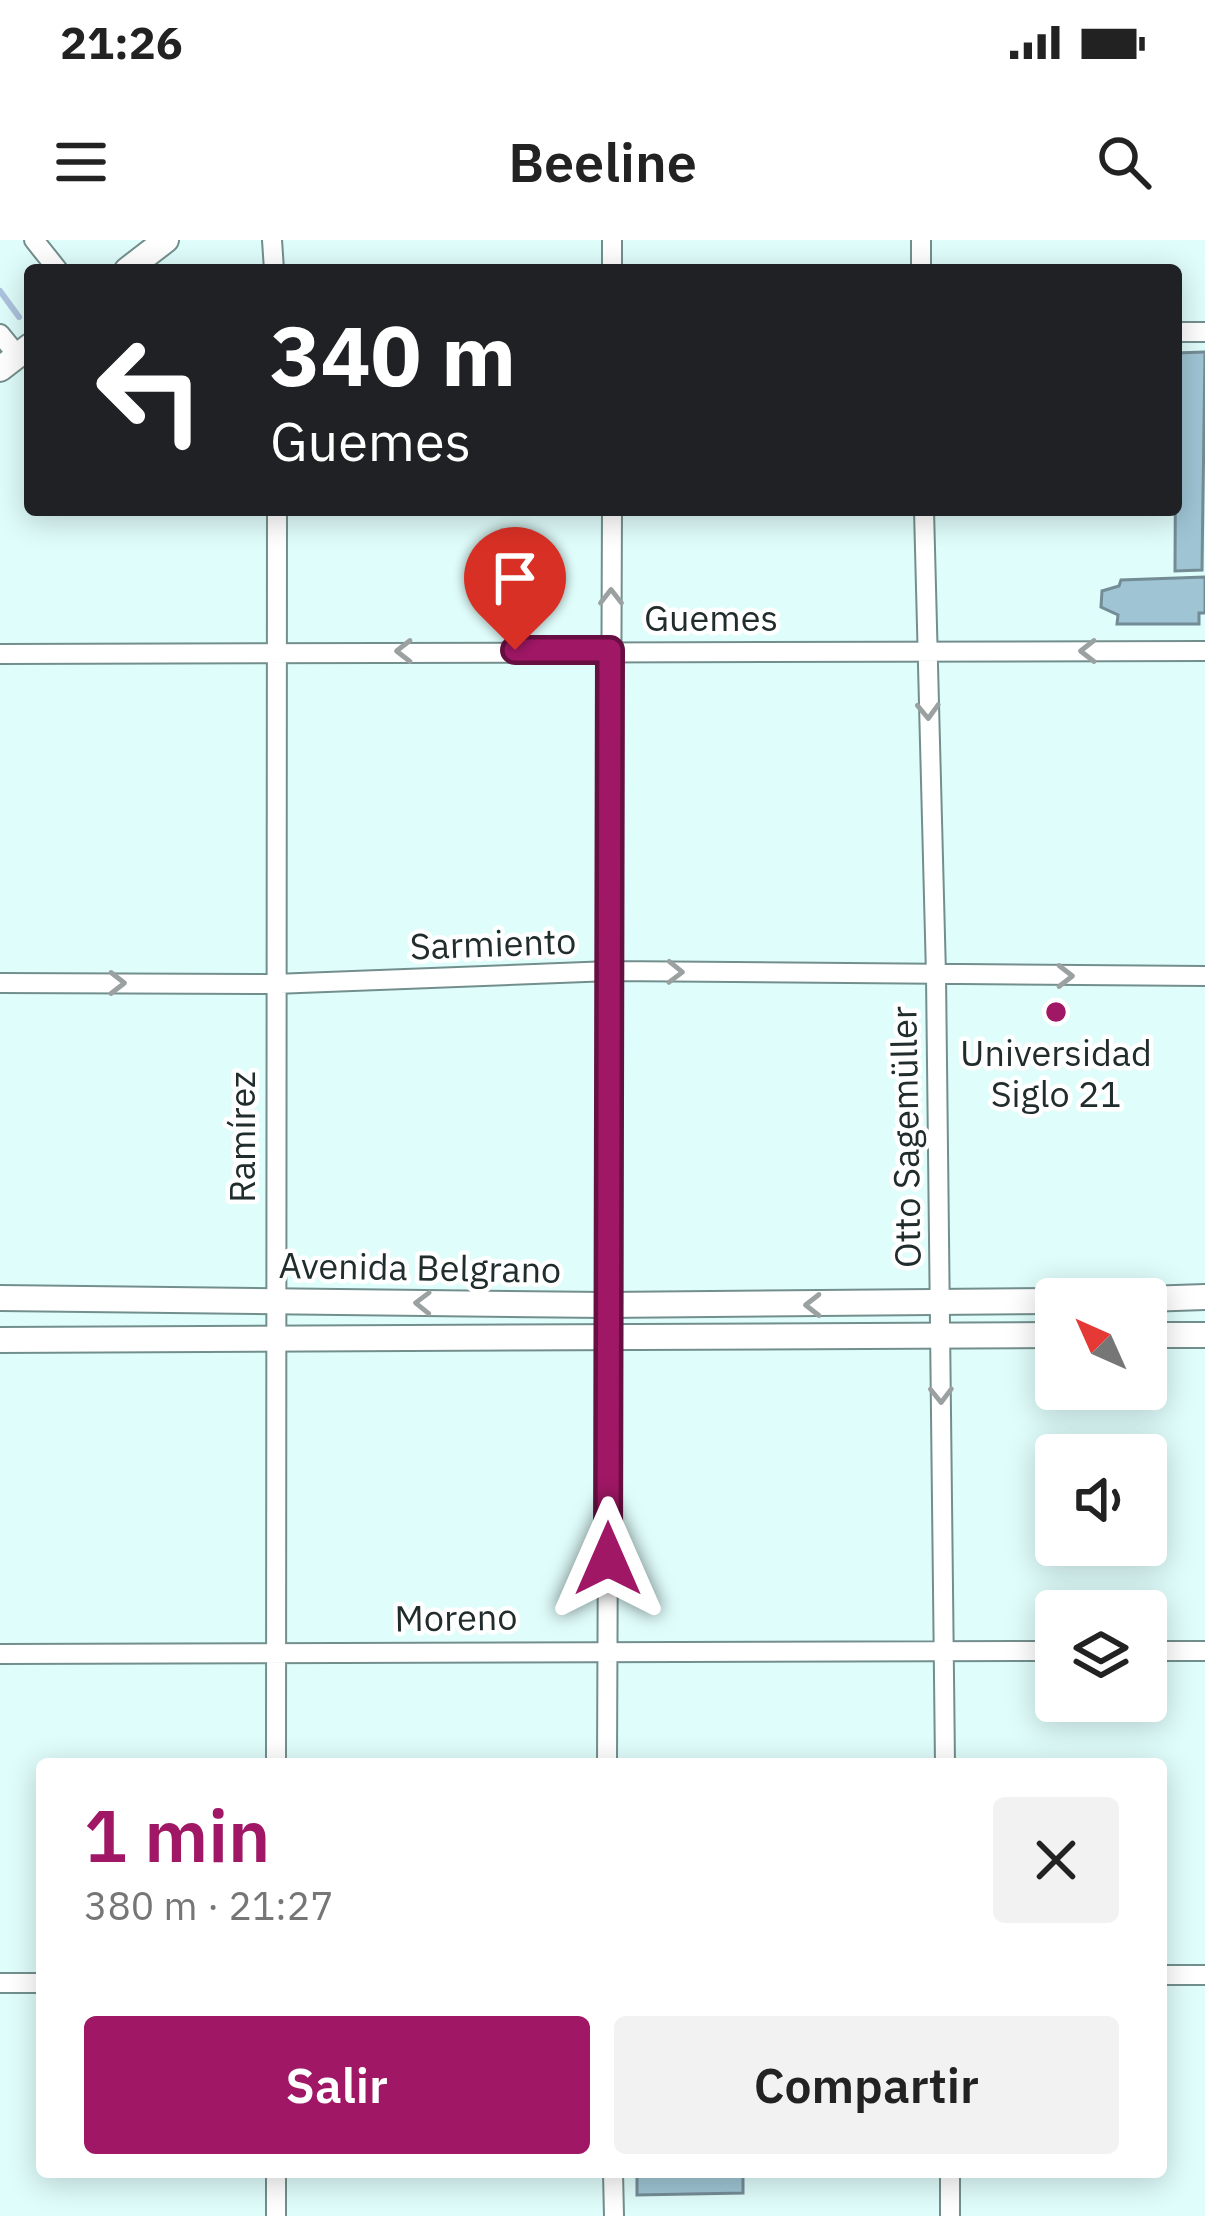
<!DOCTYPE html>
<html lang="es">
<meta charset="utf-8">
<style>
body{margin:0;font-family:"IBM Plex Sans",sans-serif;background:#f2f2f2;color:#222;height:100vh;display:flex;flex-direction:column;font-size:45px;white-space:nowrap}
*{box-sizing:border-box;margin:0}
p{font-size:39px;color:#767676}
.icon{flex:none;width:66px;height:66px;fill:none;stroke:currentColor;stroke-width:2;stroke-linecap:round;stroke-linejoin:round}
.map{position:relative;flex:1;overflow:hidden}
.sheet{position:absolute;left:36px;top:1518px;width:1131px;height:420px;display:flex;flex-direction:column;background:#fff;border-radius:12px;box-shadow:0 6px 30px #0003}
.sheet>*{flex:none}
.banner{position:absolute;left:24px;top:24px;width:1158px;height:252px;border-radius:12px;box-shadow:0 6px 30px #0003;background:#202124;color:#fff;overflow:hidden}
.needle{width:78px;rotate:315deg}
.controls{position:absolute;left:1035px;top:1038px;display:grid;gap:24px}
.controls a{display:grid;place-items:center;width:132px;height:132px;border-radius:12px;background:#fff;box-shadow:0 6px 30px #0003;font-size:60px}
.pin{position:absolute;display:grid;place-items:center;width:102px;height:102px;color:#fff;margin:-123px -51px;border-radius:50% 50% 50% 0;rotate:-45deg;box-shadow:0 0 12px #0007}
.pin .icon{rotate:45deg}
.me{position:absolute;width:132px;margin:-66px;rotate:0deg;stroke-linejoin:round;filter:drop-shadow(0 0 9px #0008)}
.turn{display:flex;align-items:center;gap:42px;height:252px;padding:0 48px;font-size:54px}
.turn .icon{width:156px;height:156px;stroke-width:2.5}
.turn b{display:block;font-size:84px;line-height:102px}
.round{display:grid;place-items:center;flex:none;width:126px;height:126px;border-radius:12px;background:#f2f2f2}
.overview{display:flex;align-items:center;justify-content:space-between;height:204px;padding:0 48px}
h1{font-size:72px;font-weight:600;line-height:90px;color:#9f1765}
.primary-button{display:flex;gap:24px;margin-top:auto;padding:24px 48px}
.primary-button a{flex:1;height:138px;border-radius:12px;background:#9f1765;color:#fff;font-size:48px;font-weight:600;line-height:138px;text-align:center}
.primary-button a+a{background:#f2f2f2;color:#222}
.status{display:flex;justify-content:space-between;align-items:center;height:84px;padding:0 60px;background:#fff;direction:ltr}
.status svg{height:33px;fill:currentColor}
header{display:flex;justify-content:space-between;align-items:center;height:156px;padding:0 48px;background:#fff;font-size:54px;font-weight:600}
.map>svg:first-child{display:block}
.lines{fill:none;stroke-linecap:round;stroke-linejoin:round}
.stream{stroke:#adc2de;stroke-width:6}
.building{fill:#9fc5d4;stroke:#748c96;stroke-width:3}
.street-casing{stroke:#738f8d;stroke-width:22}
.secondary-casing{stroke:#738f8d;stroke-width:28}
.street{stroke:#fff;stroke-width:18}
.secondary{stroke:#fff;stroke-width:24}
.oneway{stroke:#9ba0a0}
.route-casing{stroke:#670f42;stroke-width:30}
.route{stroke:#9f1765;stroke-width:21}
.poi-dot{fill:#9f1765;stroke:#fff;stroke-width:4.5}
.labels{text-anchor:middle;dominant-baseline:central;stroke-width:9;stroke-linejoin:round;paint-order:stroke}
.street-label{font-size:36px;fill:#212c2c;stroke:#fff}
.poi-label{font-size:36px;fill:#212c2c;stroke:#fff}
</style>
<div class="status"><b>21:26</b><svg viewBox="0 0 49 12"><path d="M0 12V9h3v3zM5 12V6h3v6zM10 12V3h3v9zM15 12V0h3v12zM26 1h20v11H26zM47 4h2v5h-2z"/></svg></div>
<header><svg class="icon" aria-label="menu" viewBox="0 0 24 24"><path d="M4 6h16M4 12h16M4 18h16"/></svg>Beeline<svg class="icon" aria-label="search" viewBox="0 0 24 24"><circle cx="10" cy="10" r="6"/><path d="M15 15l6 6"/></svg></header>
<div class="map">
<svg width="1205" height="1976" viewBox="0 0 1205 1976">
<rect width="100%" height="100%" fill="#dffdfb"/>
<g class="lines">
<path class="stream" d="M0,51L19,77"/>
</g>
<path class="building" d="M1205,112L1202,330L1175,331L1176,113Z
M1205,337V373H1199V384H1117L1118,375L1101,367L1102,351L1119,346L1121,340Z
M637,1932H743V1953L637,1955Z"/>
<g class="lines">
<defs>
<path id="street" d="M34,0L58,30
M272,0L274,30
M612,0V30
M921,0V30
M1176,92H1205
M0,94L18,116
M924,270L936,735L945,1524
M0,414L1205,411
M0,743L274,744L611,731L1205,736
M1146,1411H1205
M0,1414L1056,1411
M276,1524L277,270
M607,1524L612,270
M1161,1735H1205
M0,1743H42
M276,1932V1976
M613,1932L614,1976
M950,1932V1976"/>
<path id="secondary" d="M127,30L166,0
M0,129L30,106
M0,1058L605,1065L1056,1061
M1146,1059L1205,1057
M1146,1095H1205
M0,1100L1056,1095"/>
</defs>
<use href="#street" class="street-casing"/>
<use href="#secondary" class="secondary-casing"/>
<use href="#street" class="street"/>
<use href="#secondary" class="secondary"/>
</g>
<defs><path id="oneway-chevron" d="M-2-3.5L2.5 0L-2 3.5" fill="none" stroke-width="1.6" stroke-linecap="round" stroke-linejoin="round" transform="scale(3)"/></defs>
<g class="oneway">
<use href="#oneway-chevron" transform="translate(611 357) rotate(-90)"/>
<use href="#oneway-chevron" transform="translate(404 411) rotate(180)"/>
<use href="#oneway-chevron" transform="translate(1088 411) rotate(-180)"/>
<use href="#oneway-chevron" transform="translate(928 471) rotate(88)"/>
<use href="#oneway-chevron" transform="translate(675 732) rotate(1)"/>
<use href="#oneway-chevron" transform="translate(1065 736)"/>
<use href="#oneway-chevron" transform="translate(117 743)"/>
<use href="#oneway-chevron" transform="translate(423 1063) rotate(-179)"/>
<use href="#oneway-chevron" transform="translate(813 1065) rotate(180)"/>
<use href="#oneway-chevron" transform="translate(941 1155) rotate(89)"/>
</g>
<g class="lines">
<defs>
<path id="route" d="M515,410H610L608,1319"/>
</defs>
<use href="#route" class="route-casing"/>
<use href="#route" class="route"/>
</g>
<circle class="poi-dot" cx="1056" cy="772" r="12"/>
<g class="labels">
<g class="street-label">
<text x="711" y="377">Guemes</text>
<text transform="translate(493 703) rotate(-2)">Sarmiento</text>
<text transform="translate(241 897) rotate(-90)">Ramírez</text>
<text transform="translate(905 897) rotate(-91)">Otto Sagemüller</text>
<text transform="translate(420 1027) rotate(1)">Avenida Belgrano</text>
<text transform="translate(456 1377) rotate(-1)">Moreno</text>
</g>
<g class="poi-label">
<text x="1056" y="812">Universidad<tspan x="1056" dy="41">Siglo 21</tspan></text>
</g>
</g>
</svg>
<div class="controls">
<a><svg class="needle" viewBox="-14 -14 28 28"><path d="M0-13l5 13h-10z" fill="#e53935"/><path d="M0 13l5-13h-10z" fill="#767676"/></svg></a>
<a><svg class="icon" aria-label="sound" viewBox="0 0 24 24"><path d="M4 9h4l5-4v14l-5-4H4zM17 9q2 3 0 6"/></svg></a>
<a><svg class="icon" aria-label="layers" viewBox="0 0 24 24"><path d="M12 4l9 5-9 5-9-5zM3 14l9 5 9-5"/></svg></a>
</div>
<div class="pin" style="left:515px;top:410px;background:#d93025"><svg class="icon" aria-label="arrive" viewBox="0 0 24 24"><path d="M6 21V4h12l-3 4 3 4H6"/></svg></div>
<svg class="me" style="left:608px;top:1319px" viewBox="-20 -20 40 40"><path d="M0-17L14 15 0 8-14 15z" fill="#9f1765" stroke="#fff" stroke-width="4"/></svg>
<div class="banner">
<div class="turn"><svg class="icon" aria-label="left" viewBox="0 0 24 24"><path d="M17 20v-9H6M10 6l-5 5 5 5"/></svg><div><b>340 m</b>Guemes</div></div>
</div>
<section class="sheet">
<div class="overview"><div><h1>1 min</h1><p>380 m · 21:27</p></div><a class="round"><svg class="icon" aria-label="close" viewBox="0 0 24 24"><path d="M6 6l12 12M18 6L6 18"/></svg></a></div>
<div class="primary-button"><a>Salir</a><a>Compartir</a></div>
</section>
</div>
